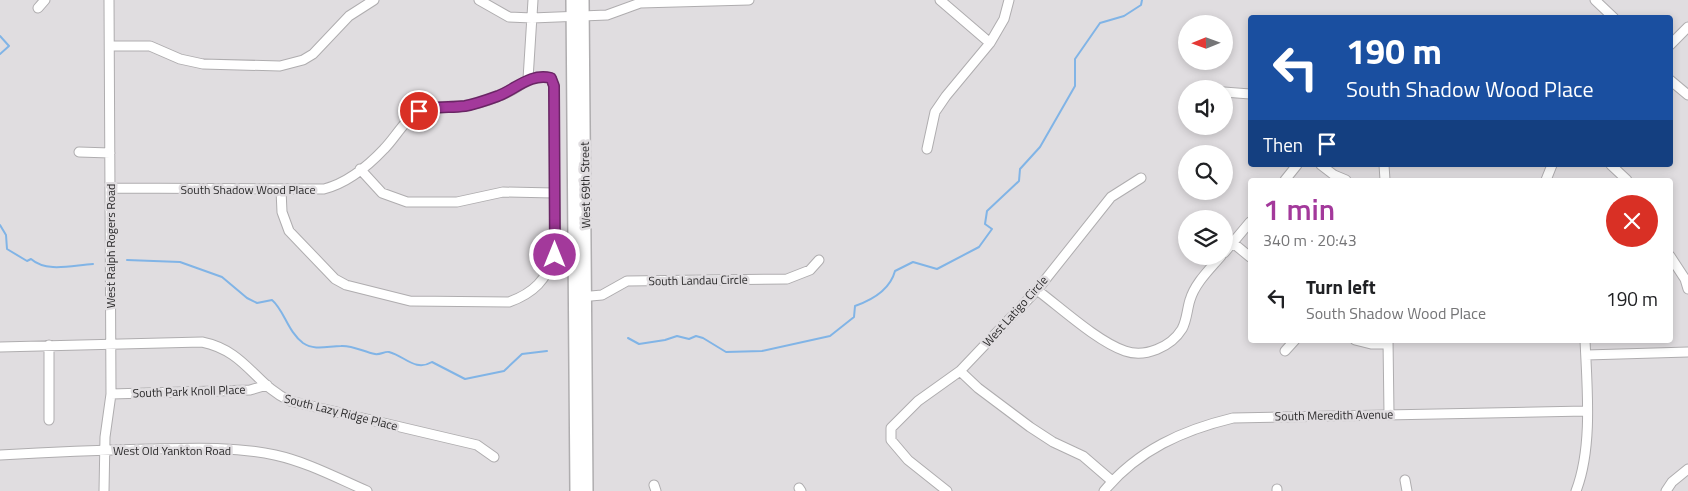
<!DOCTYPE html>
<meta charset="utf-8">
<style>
body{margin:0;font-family:"Titillium Web",sans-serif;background:#f2f2f2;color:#202124;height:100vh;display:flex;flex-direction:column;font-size:19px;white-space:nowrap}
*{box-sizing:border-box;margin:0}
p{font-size:16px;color:#757577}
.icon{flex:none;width:28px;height:28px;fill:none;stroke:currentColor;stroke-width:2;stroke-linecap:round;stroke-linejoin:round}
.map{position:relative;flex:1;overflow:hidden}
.side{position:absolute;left:1248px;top:178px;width:425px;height:165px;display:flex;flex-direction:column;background:#fff;border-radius:5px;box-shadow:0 2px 8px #0003}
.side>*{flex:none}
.banner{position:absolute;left:1248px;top:15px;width:425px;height:152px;border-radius:5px;box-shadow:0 2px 8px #0003;background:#1a4fa0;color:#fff;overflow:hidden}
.needle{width:32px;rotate:269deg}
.fabs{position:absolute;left:1178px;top:15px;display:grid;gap:10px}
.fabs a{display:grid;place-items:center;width:55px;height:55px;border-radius:50%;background:#fff;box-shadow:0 2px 8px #0003;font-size:25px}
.pin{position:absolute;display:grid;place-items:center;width:42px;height:42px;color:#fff;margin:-21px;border:2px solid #fff;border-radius:50%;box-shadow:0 1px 5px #0007}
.me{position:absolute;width:55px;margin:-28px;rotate:0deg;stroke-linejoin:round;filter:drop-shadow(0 0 4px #0008)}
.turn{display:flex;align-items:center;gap:18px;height:105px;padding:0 15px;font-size:22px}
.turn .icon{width:65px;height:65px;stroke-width:2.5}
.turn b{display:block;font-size:35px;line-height:42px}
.then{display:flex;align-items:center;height:48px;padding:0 15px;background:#0003;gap:10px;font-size:19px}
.round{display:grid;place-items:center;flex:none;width:52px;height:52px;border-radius:26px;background:#f2f2f2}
.head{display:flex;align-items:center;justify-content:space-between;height:85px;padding:0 15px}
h1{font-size:30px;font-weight:600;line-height:38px;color:#a3399b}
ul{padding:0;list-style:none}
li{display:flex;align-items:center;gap:15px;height:70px;padding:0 15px}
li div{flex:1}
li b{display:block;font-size:19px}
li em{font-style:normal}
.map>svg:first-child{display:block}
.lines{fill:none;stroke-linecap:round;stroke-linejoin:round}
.stream{stroke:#81b4e6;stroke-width:2}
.minor-casing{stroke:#afadaf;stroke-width:11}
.major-casing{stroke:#afadaf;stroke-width:14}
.minor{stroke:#fff;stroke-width:9}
.major{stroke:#fff;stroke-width:11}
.route-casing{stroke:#6a2565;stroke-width:12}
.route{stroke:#a3399b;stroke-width:9}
.labels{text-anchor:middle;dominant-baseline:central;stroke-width:5;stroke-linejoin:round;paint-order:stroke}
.street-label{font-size:12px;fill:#2b2a2b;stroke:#e0dde0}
</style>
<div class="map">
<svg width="1688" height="491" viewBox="0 0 1688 491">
<rect width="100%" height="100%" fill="#e0dde0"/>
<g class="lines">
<path class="stream" d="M0,36L9,46L0,54
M0,225L6,235L7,249L27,261L31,259C47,273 73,265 93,264
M127,260L180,262L222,277L247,298L257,303L272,300C284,310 288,332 303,343C315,351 328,346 341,346C352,345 364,352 375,354C380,355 385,351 389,352C405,356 415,372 432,362L465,379L504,371L522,354L547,351
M628,338L639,344L665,340L677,336L689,339L696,336L703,338L726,352L762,351L830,336L854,317L855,306C872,300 890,290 895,271L913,262L937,269L979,247L992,229L985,224L987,211L1019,181L1020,169L1040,147L1075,86V59L1100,23L1124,16L1141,5L1142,0"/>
<defs>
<path id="minor" d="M479,0L509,17L532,18L607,15L640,3L749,0
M940,0L990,43
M1595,0L1614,18
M38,8L45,0
M1670,45L1688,27
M110,46H150L180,59L203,64L280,66L303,60L313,54L349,16L374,0
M528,79L533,0
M1670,80L1688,95
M1224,92L1250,94
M927,149L935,112L946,96L990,43L1004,19L1009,0
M79,152L110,153
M1321,165L1334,175L1346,180
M1384,165L1385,180
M1611,165L1627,180
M360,169L382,193L407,202H457L503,192L554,193
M1285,180L1297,165
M1546,180L1552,165
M110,188L324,189C347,183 368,166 384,149C396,137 405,118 421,111C434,105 448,107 462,106C484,104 512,93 528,79
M281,190L282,212L289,231L335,279L346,285L410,301L509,302C534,293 546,280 555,255L554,86L551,78L543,77L528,79
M1233,243L1250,257
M1224,253L1250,222
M1670,256L1685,279L1688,289
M1037,290C1061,308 1098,342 1125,351C1145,358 1171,347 1182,329C1187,320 1187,309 1190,300C1195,283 1210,269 1221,256
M580,297L602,295L627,281L787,279L810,270L819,260
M1355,340L1371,344H1388
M1388,340L1389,414
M0,347L202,342C246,351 255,385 290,401L477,445L494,457
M1285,351L1295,340
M1586,355L1688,352
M960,371L978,388L1030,427L1053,442L1083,456L1112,481
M111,394L250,390L267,385
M49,420V345
M0,455C50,452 99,450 149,449C191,448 233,446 275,455C307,462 337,478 367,491
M1405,480L1407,491
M654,485L656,491
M799,488L801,491
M1277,489V491
M104,491L105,437L111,394L109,0
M947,491L908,460L891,440V428L918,401L960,371L1037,290L1111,197L1141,178
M1104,491C1138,450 1183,430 1233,418L1586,411
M1576,491C1593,447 1587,387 1585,340
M1666,491L1672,482L1688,469"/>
<path id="major" d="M572,0L576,491
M583,0L587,491"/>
</defs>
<use href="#minor" class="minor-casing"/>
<use href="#major" class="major-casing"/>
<use href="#minor" class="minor"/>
<use href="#major" class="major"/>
</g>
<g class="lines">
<defs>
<path id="route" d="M419,111C435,106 449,108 465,106C476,104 487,100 498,96C516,89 530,73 551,78L554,86L555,255"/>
</defs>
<use href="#route" class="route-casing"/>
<use href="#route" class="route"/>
</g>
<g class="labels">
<g class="street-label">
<text transform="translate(585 185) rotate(-91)">West 69th Street</text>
<text x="248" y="189">South Shadow Wood Place</text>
<text transform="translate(110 246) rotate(-90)">West Ralph Rogers Road</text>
<text transform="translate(698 280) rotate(-1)">South Landau Circle</text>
<text transform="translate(1015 311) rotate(-48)">West Latigo Circle</text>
<text transform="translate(189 391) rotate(-2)">South Park Knoll Place</text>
<text transform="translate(341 412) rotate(14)">South Lazy Ridge Place</text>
<text transform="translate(1334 415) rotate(-1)">South Meredith Avenue</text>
<text x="172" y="450">West Old Yankton Road</text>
</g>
</g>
</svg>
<div class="fabs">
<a><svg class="needle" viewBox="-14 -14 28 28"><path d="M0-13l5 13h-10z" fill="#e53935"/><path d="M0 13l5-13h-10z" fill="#757577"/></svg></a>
<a><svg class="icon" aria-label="sound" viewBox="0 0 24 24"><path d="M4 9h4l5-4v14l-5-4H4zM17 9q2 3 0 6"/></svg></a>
<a><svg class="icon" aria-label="search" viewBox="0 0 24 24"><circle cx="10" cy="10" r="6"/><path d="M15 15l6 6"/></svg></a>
<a><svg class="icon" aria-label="layers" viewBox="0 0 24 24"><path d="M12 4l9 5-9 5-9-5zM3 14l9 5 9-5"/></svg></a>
</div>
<div class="pin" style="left:419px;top:111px;background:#d93025"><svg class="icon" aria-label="arrive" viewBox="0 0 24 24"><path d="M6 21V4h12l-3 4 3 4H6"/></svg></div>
<svg class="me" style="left:555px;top:255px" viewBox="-20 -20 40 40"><circle r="17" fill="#a3399b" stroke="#fff" stroke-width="3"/><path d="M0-11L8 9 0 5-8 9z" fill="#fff"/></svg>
<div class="banner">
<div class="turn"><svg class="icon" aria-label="left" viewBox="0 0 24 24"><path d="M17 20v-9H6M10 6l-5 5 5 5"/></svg><div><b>190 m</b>South Shadow Wood Place</div></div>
<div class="then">Then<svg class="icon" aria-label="arrive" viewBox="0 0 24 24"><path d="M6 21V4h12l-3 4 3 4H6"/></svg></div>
</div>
<section class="side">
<div class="head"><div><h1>1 min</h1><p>340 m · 20:43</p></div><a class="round" style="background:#d93025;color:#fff"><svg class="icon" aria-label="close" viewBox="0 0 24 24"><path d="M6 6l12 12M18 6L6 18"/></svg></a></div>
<ul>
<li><svg class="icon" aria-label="left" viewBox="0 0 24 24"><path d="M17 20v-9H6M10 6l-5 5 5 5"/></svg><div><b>Turn left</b><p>South Shadow Wood Place</p></div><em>190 m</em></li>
</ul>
</section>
</div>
